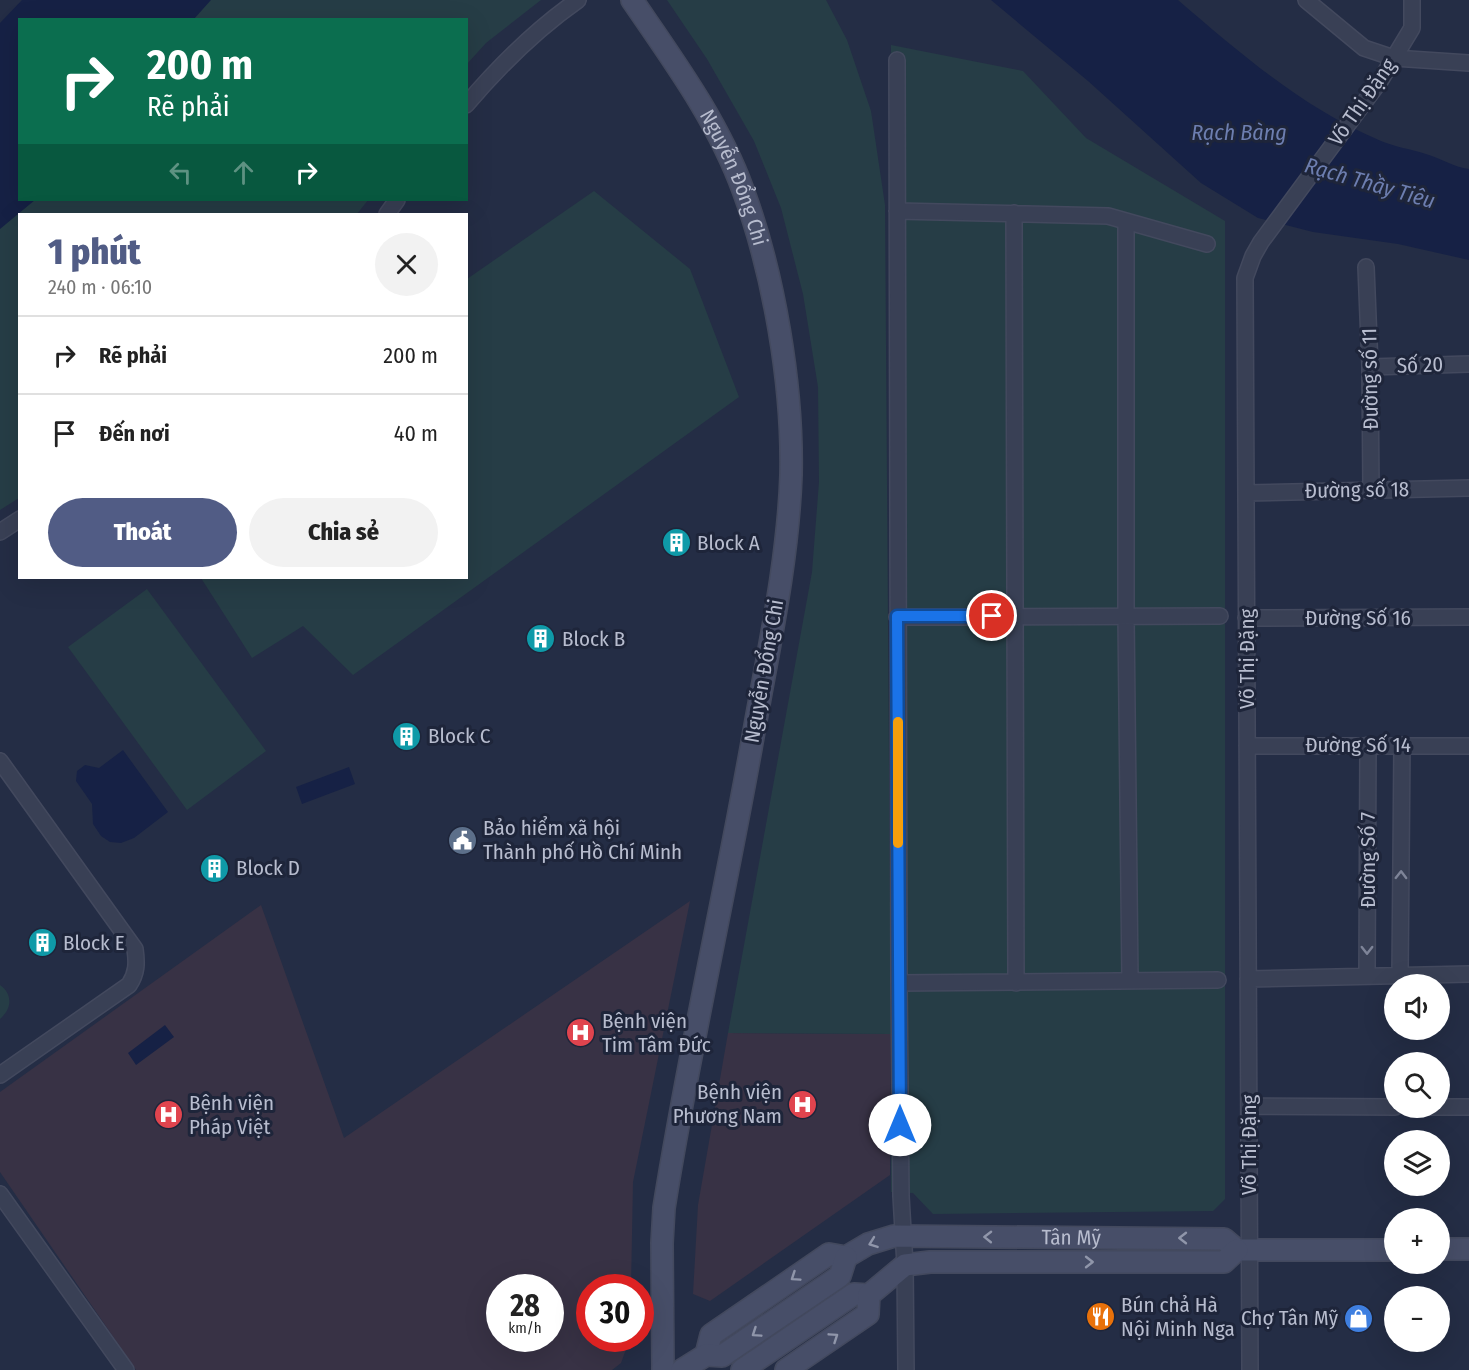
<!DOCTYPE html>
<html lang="vi">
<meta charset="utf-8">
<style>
body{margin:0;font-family:"Fira Sans Condensed",sans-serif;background:#f2f2f2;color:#222;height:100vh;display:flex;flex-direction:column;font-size:22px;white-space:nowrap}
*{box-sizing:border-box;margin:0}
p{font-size:20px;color:#767676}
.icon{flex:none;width:33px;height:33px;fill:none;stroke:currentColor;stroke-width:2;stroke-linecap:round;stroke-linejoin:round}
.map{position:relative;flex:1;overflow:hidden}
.side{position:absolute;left:18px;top:213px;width:450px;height:366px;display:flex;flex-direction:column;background:#fff;border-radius:0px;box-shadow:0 6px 24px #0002}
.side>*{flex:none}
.guide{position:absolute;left:18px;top:18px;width:450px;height:183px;border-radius:0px;box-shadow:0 6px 24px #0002;background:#0b6e4f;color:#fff;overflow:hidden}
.tools{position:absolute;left:1384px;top:974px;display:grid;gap:12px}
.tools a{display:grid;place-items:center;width:66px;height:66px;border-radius:50%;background:#fff;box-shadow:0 6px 24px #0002;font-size:30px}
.speed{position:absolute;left:486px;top:1274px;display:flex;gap:12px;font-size:30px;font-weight:700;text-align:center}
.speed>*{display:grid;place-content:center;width:78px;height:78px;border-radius:50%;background:#fff;box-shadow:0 6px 24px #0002;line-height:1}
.speed small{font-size:15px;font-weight:400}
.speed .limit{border:9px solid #d22;background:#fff;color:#111}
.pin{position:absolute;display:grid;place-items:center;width:51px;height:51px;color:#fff;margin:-26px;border:3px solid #fff;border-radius:50%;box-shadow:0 2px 6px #0007}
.me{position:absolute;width:66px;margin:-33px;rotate:0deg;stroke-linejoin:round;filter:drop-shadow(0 0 4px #0008)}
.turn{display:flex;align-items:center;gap:21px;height:126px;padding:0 30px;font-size:27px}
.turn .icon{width:78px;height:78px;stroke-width:2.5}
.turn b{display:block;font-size:42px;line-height:51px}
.lanes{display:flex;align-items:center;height:57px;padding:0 30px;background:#0003;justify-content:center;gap:30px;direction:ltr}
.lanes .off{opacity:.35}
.round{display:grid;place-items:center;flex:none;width:63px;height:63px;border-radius:32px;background:#f2f2f2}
.overview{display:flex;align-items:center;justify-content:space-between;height:102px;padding:0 30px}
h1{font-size:36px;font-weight:800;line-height:45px;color:#515c85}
.button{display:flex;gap:12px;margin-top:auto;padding:12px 30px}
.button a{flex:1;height:69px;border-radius:36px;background:#515c85;color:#fff;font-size:24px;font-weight:800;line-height:69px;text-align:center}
.button a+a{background:#f2f2f2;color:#222}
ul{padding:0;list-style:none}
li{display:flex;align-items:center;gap:18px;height:78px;padding:0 30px;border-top:2px solid #e0e0e0}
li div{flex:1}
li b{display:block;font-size:22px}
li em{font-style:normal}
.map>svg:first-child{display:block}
.medical{fill:#383245;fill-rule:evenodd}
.green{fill:#263d46}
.water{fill:#162145}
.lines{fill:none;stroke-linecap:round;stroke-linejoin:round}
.street-casing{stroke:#43495e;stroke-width:18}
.secondary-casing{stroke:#43495e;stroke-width:24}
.street{stroke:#394055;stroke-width:15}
.secondary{stroke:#474e68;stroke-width:21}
.oneway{stroke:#7e8498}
.oneway2{stroke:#9096aa}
.route-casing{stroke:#114b97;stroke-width:15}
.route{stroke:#1a73e8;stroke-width:10}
.slow{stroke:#f59e0b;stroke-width:10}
.labels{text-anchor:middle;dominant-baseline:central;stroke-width:6;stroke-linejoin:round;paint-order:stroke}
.street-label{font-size:21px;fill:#b7bcce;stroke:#1e253a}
.poi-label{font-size:21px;fill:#b7bcce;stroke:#1e253a;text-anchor:start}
.water-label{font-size:22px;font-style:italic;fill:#6d7eb0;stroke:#1e253a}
</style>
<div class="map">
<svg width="1469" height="1370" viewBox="0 0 1469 1370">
<rect width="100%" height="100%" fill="#242d45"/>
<path class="medical" d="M690,901L633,1182L631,1287H590V1338H630L621,1363L612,1370H136L0,1172V1092L261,905L344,1138ZM500,1287H550V1338H500Z
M728,1033L891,1034L890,1175L710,1301L693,1294L698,1205Z"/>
<path class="green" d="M170,0H541L486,43L467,64L466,20H151Z
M667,0H826L847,40L871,111L885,205L890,905L891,45L1023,71L1086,138L1225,221V1199L1213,1211L933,1214L913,1193L891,1192V1034L728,1033L812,572L819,482L818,387L803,294L781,208L754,141L707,59Z
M0,179L20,200H368L357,214H20L19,498L0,510Z
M594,191L690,269L739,397L353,675L303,626L252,658L201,578H466L467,279Z
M147,589L266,751L187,810L68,647Z
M0,985C13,994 12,1009 0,1019Z"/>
<path class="water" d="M22,0H211L194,19L20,20V200H35L0,229V23Z
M991,0H1178C1241,54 1304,109 1381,141C1395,147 1411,149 1426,154C1440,158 1454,167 1469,169V260L1398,244L1313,232L1258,218L1201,183L1088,81Z
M123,750L168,812L134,838L121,843L110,842L101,836L93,824L92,804L76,781L77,771L85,765L99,768Z
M349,767L355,784L302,804L296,787Z
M165,1025L174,1037L136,1065L128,1053Z"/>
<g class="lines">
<defs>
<path id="street" d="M1306,0L1364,48L1394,58L1469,63
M897,60L899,983L901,1196L905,1265L906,1370
M466,105C500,65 535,30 578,0
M897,211L1108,216L1207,244
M1014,213L1016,983
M387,214L397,200
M1126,222V617L1130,981
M1366,267L1370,367L1371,490
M1370,367L1469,364
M1246,493L1469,488
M0,532L20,519
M897,617L1220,616
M1246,618L1469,617
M1247,746H1469
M0,761L135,949C137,963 137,973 129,985L0,1075
M1367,976L1368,745
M1400,976L1402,745
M1248,979L1469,974
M899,983L1218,980
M1249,1106L1395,1107
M1431,1107H1469
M0,1194L126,1370
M1250,1370L1245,278L1253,256L1261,242L1380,81L1412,28V0"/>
<g id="secondary">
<path id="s1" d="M632,0C673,60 718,121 743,190C774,274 793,386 791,475C788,563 768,651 753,737C725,895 689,1050 664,1208L662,1243L663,1370"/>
<path d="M1440,1249H1469"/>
<path id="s2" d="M706,1355L711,1335L829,1254L846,1257L868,1244L894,1236L1224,1239L1237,1250H1395"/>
<path d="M682,1370L706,1355L722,1356L840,1276L846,1257"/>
<path d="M742,1370L854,1294L869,1295"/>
<path d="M786,1370L868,1314L869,1295L905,1265L930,1262H1224L1237,1250"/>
</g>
</defs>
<use href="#street" class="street-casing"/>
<use href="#secondary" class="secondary-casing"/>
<use href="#street" class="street"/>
<use href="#secondary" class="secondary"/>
</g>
<defs><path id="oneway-chevron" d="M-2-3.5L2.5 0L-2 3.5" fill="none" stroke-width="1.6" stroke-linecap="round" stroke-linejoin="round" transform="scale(1.5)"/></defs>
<g class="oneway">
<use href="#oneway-chevron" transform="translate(1401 875) rotate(-89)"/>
<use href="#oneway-chevron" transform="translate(1367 950) rotate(90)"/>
</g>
<g class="oneway2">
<use href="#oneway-chevron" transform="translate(988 1237) rotate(-179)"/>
<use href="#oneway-chevron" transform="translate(1183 1238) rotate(-180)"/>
<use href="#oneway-chevron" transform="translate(873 1243) rotate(160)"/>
<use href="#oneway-chevron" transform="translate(1089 1262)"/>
<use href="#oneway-chevron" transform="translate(795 1277) rotate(146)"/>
<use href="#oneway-chevron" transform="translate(756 1333) rotate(146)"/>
<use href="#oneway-chevron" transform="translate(834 1337) rotate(-34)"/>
</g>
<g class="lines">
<defs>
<path id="route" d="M900,1125L897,616H992"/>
</defs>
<use href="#route" class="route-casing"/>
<use href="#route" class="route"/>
<path class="slow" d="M898,722V843"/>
</g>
<defs>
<symbol id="building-disc" viewBox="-11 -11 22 22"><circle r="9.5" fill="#0f9aa8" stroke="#1e253a"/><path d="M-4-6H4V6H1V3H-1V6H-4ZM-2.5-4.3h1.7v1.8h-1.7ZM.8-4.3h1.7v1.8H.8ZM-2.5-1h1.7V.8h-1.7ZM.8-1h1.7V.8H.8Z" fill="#fff"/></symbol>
<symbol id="civic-disc" viewBox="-11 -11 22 22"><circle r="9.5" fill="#5c6f8a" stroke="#1e253a"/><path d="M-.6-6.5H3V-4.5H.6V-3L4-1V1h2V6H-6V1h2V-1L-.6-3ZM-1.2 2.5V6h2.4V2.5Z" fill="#fff"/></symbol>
<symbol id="hospital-disc" viewBox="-11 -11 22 22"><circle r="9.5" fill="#e0444e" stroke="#1e253a"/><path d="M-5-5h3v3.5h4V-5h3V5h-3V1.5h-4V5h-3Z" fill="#fff"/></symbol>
<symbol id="restaurant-disc" viewBox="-11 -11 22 22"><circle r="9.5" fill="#e8710a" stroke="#1e253a"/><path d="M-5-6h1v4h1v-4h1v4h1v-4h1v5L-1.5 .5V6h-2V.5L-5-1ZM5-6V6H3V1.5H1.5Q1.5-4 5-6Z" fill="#fff"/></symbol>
<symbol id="shop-disc" viewBox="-11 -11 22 22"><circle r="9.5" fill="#3f7fe0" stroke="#1e253a"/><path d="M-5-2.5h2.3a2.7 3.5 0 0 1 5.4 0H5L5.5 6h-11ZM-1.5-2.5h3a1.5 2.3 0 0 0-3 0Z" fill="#fff"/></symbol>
</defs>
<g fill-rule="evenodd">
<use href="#building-disc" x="660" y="526" width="33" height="33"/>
<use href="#building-disc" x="524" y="622" width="33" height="33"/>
<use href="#building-disc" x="390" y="720" width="33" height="33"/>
<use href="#civic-disc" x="446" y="824" width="33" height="33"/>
<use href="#building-disc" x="198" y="852" width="33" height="33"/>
<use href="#building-disc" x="26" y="926" width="33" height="33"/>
<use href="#hospital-disc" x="564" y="1016" width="33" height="33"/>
<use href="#hospital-disc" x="786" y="1088" width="33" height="33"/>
<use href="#hospital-disc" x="152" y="1098" width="33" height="33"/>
<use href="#restaurant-disc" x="1084" y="1300" width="33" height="33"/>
<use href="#shop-disc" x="1342" y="1302" width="33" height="33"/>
</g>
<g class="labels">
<g class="street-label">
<text transform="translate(1362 102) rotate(-55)">Võ Thị Đặng</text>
<text stroke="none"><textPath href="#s1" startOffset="206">Nguyễn Đổng Chi</textPath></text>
<text transform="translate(1420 365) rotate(-2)">Số 20</text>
<text transform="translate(1370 379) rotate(-91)">Đường số 11</text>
<text transform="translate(1357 490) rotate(-1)">Đường số 18</text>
<text x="1358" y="618">Đường Số 16</text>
<text transform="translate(1247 659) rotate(-90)">Võ Thị Đặng</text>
<text transform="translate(764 671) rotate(-80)">Nguyễn Đổng Chi</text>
<text x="1358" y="745">Đường Số 14</text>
<text transform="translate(1368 860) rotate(-90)">Đường Số 7</text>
<text transform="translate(1249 1145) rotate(-90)">Võ Thị Đặng</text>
<text stroke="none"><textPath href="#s2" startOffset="411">Tân Mỹ</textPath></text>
</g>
<g class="poi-label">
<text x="697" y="543">Block A</text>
<text x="562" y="639">Block B</text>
<text x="428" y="736">Block C</text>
<text x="483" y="828">Bảo hiểm xã hội<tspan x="483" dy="24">Thành phố Hồ Chí Minh</tspan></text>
<text x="236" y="868">Block D</text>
<text x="63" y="943">Block E</text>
<text x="602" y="1021">Bệnh viện<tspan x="602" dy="24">Tim Tâm Đức</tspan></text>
<text x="782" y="1092" text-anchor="end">Bệnh viện<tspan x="782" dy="24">Phương Nam</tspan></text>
<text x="189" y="1103">Bệnh viện<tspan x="189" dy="24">Pháp Việt</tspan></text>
<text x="1121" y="1305">Bún chả Hà<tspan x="1121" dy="24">Nội Minh Nga</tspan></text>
<text x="1338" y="1318" text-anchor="end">Chợ Tân Mỹ</text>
</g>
<g class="water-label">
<text x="1239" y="132">Rạch Bàng</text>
<text transform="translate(1370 183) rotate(16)">Rạch Thầy Tiêu</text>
</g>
</g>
</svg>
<div class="tools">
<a><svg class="icon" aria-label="sound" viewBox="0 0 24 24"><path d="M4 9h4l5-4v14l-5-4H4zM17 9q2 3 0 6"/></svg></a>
<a><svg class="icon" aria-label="search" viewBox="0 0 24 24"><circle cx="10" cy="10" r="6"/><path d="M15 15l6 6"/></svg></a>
<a><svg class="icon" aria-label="layers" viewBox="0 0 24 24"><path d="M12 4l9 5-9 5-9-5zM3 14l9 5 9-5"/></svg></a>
<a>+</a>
<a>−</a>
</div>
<div class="speed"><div>28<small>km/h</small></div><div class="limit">30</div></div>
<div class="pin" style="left:992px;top:616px;background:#d93025"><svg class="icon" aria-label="arrive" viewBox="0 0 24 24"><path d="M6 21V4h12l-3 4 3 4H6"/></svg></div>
<svg class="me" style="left:900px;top:1125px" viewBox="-20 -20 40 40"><circle r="19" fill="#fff"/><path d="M0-13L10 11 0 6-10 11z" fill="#1a73e8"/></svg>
<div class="guide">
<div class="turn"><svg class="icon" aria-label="right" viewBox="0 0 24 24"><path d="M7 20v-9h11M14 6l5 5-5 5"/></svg><div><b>200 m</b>Rẽ phải</div></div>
<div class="lanes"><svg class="icon off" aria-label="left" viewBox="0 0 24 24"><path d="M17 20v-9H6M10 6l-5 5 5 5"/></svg><svg class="icon off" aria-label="ahead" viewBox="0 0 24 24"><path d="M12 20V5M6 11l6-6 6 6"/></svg><svg class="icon" aria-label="right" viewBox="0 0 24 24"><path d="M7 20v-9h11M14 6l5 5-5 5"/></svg></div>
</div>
<section class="side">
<div class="overview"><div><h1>1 phút</h1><p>240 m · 06:10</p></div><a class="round"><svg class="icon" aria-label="close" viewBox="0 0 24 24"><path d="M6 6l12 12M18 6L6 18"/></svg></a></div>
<ul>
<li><svg class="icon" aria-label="right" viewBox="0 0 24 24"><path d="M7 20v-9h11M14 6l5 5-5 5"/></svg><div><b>Rẽ phải</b></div><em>200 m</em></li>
<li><svg class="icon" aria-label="arrive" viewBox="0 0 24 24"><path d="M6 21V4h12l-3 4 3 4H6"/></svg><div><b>Đến nơi</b></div><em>40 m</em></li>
</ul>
<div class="button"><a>Thoát</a><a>Chia sẻ</a></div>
</section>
</div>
